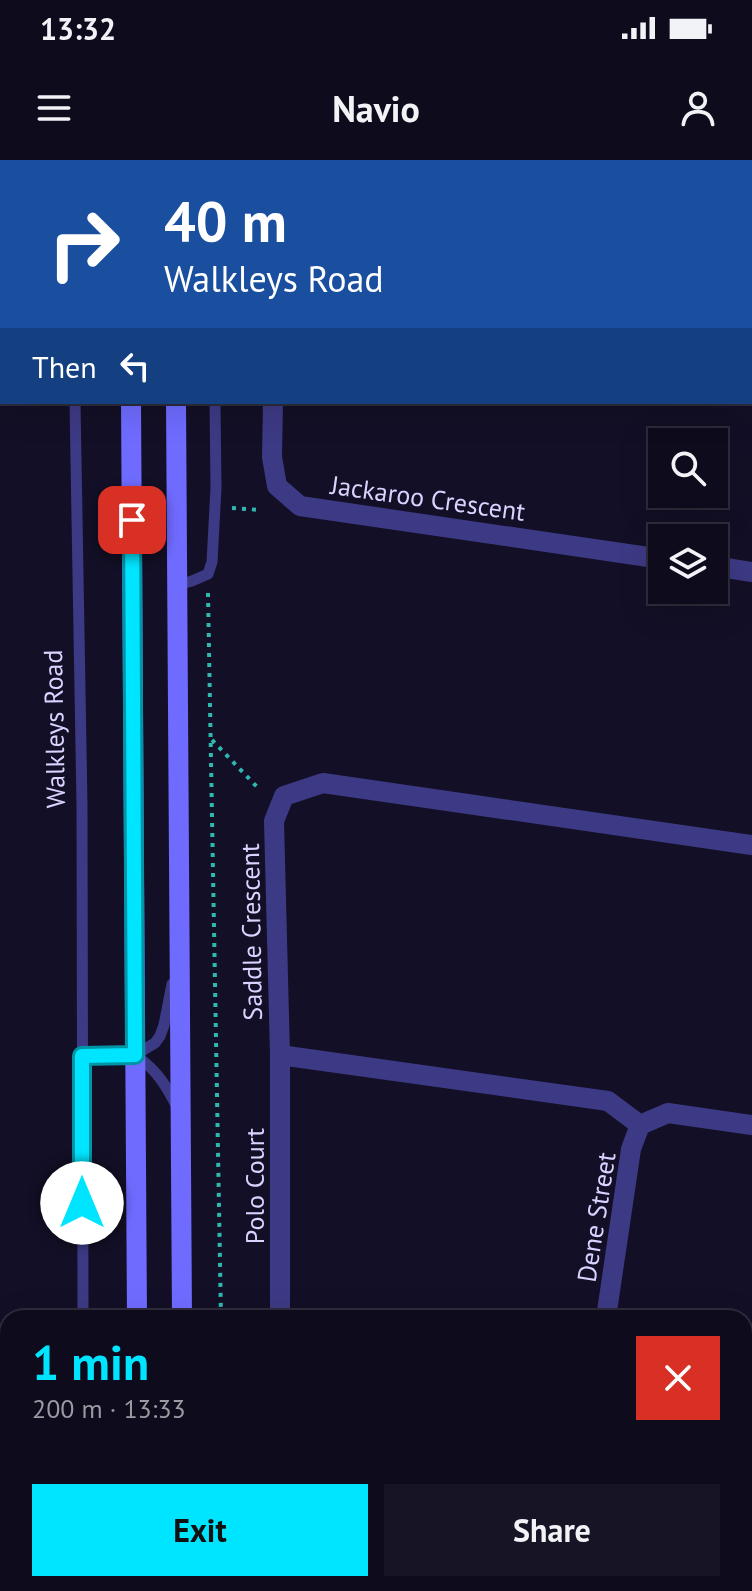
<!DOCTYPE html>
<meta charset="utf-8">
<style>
body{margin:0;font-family:"PT Sans",sans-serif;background:#171425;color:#f1f3f6;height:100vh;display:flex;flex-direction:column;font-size:30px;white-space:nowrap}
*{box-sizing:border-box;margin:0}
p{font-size:26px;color:#9b9ba3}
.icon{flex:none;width:44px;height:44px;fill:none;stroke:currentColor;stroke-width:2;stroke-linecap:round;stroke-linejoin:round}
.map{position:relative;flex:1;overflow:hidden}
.details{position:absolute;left:0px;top:1150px;width:752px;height:282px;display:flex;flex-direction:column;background:#0e0b1c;border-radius:24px 24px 0 0;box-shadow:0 8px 32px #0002,0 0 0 2px #2e2b3b}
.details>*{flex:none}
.hud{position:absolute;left:0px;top:0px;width:752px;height:244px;box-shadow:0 8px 32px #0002,0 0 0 2px #2e2b3b;background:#1a4fa0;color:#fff;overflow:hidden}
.tools{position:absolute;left:648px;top:268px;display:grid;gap:16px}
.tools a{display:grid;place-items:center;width:80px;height:80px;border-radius:0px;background:#0e0b1c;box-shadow:0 8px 32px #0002,0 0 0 2px #2e2b3b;font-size:40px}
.pin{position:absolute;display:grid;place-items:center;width:68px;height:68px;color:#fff;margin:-34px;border-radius:16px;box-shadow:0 4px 12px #0006}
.me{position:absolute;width:88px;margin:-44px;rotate:0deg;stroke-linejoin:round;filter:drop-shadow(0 0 6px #0008)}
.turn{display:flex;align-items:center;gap:28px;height:168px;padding:0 32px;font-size:36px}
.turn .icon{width:104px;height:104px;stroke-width:2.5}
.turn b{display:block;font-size:56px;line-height:68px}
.then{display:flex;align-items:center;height:76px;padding:0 32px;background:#0003;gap:16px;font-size:30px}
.round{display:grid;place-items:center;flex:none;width:84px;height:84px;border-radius:0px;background:#171425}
.overview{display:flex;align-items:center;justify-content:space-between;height:136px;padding:0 32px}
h1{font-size:48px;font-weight:800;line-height:60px;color:#00e5ff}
.cta{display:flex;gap:16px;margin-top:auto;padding:16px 32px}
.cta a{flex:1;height:92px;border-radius:0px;background:#00e5ff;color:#111;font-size:32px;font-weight:800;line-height:92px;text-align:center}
.cta a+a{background:#171425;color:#f1f3f6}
.status{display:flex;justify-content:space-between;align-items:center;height:56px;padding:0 40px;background:#0e0b1c;direction:ltr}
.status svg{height:22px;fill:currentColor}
header{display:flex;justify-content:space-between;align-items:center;height:104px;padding:0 32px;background:#0e0b1c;font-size:36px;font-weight:800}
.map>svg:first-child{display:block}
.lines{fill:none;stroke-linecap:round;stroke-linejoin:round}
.path{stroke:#2fb8b0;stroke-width:4;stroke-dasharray:4 6;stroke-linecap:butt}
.lane{stroke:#3d3a85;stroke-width:11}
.street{stroke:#3d3a85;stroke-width:20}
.secondary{stroke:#6f6bff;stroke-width:20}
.route-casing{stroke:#0095a6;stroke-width:20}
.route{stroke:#00e5ff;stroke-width:14}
.labels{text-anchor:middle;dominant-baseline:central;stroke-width:8;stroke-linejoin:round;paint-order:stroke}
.street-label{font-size:26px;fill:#d9d4ff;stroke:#130f26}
</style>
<div class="status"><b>13:32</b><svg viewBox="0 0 49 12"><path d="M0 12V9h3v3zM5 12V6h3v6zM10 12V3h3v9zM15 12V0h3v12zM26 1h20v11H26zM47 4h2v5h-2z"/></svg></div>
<header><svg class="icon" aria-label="menu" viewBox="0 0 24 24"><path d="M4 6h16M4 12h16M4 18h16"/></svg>Navio<svg class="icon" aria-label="person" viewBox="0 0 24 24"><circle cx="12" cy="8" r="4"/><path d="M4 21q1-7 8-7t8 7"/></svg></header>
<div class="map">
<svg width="752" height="1431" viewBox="0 0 752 1431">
<rect width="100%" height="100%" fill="#130f26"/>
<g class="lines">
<path class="path" d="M232,348L261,350
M208,433L221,1158
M212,580L260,630
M225,1424L226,1431"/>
<path class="lane" d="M63,0V2
M75,242L82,645L83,1158
M177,425L192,421L208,414L212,402L216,328L215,242
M82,896L135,895L155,883L160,876L164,865L172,824
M136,896C156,909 166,925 177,947
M84,1424V1431"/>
<path class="street" d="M575,2V0
M750,135H752
M0,182H2
M273,242L272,297L277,326L300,346L662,399
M714,406L752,412
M752,685L323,623L284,636L274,661L280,895L608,941L640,965L668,953L752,965
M280,895V1158
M606,1158L631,989L640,965
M274,1431L275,1424
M566,1431L567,1424"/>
<path class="secondary" d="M129,0V2
M174,0V2
M131,242L137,1158
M176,242L182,1158
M139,1424V1431
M184,1424V1431"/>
</g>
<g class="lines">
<defs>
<path id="route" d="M82,1043V896L135,895L132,360"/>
</defs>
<use href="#route" class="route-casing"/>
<use href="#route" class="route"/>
</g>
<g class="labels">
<g class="street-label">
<text transform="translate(428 338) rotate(8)">Jackaroo Crescent</text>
<text transform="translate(54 569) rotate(-91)">Walkleys Road</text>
<text transform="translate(251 772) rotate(-91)">Saddle Crescent</text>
<text transform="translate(254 1026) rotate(-90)">Polo Court</text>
<text transform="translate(596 1057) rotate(-81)">Dene Street</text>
</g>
</g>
</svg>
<div class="tools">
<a><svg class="icon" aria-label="search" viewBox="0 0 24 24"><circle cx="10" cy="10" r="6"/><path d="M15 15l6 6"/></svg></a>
<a><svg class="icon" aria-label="layers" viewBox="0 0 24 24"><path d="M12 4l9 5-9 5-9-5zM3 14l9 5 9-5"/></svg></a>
</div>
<div class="pin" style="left:132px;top:360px;background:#d93025"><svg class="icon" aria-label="arrive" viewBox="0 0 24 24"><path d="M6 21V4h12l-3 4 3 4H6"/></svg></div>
<svg class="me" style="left:82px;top:1043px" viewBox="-20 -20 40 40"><circle r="19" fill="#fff"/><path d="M0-13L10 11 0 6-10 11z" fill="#00e5ff"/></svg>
<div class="hud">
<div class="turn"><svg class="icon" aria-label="right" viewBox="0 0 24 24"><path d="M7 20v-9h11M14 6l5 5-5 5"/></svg><div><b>40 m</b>Walkleys Road</div></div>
<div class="then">Then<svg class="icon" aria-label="left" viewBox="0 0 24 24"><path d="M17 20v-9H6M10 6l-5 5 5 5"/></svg></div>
</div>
<section class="details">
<div class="overview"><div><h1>1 min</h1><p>200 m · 13:33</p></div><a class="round" style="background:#d93025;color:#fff"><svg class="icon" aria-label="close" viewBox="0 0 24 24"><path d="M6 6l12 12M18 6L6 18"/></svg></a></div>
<div class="cta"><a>Exit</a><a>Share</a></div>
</section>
</div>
